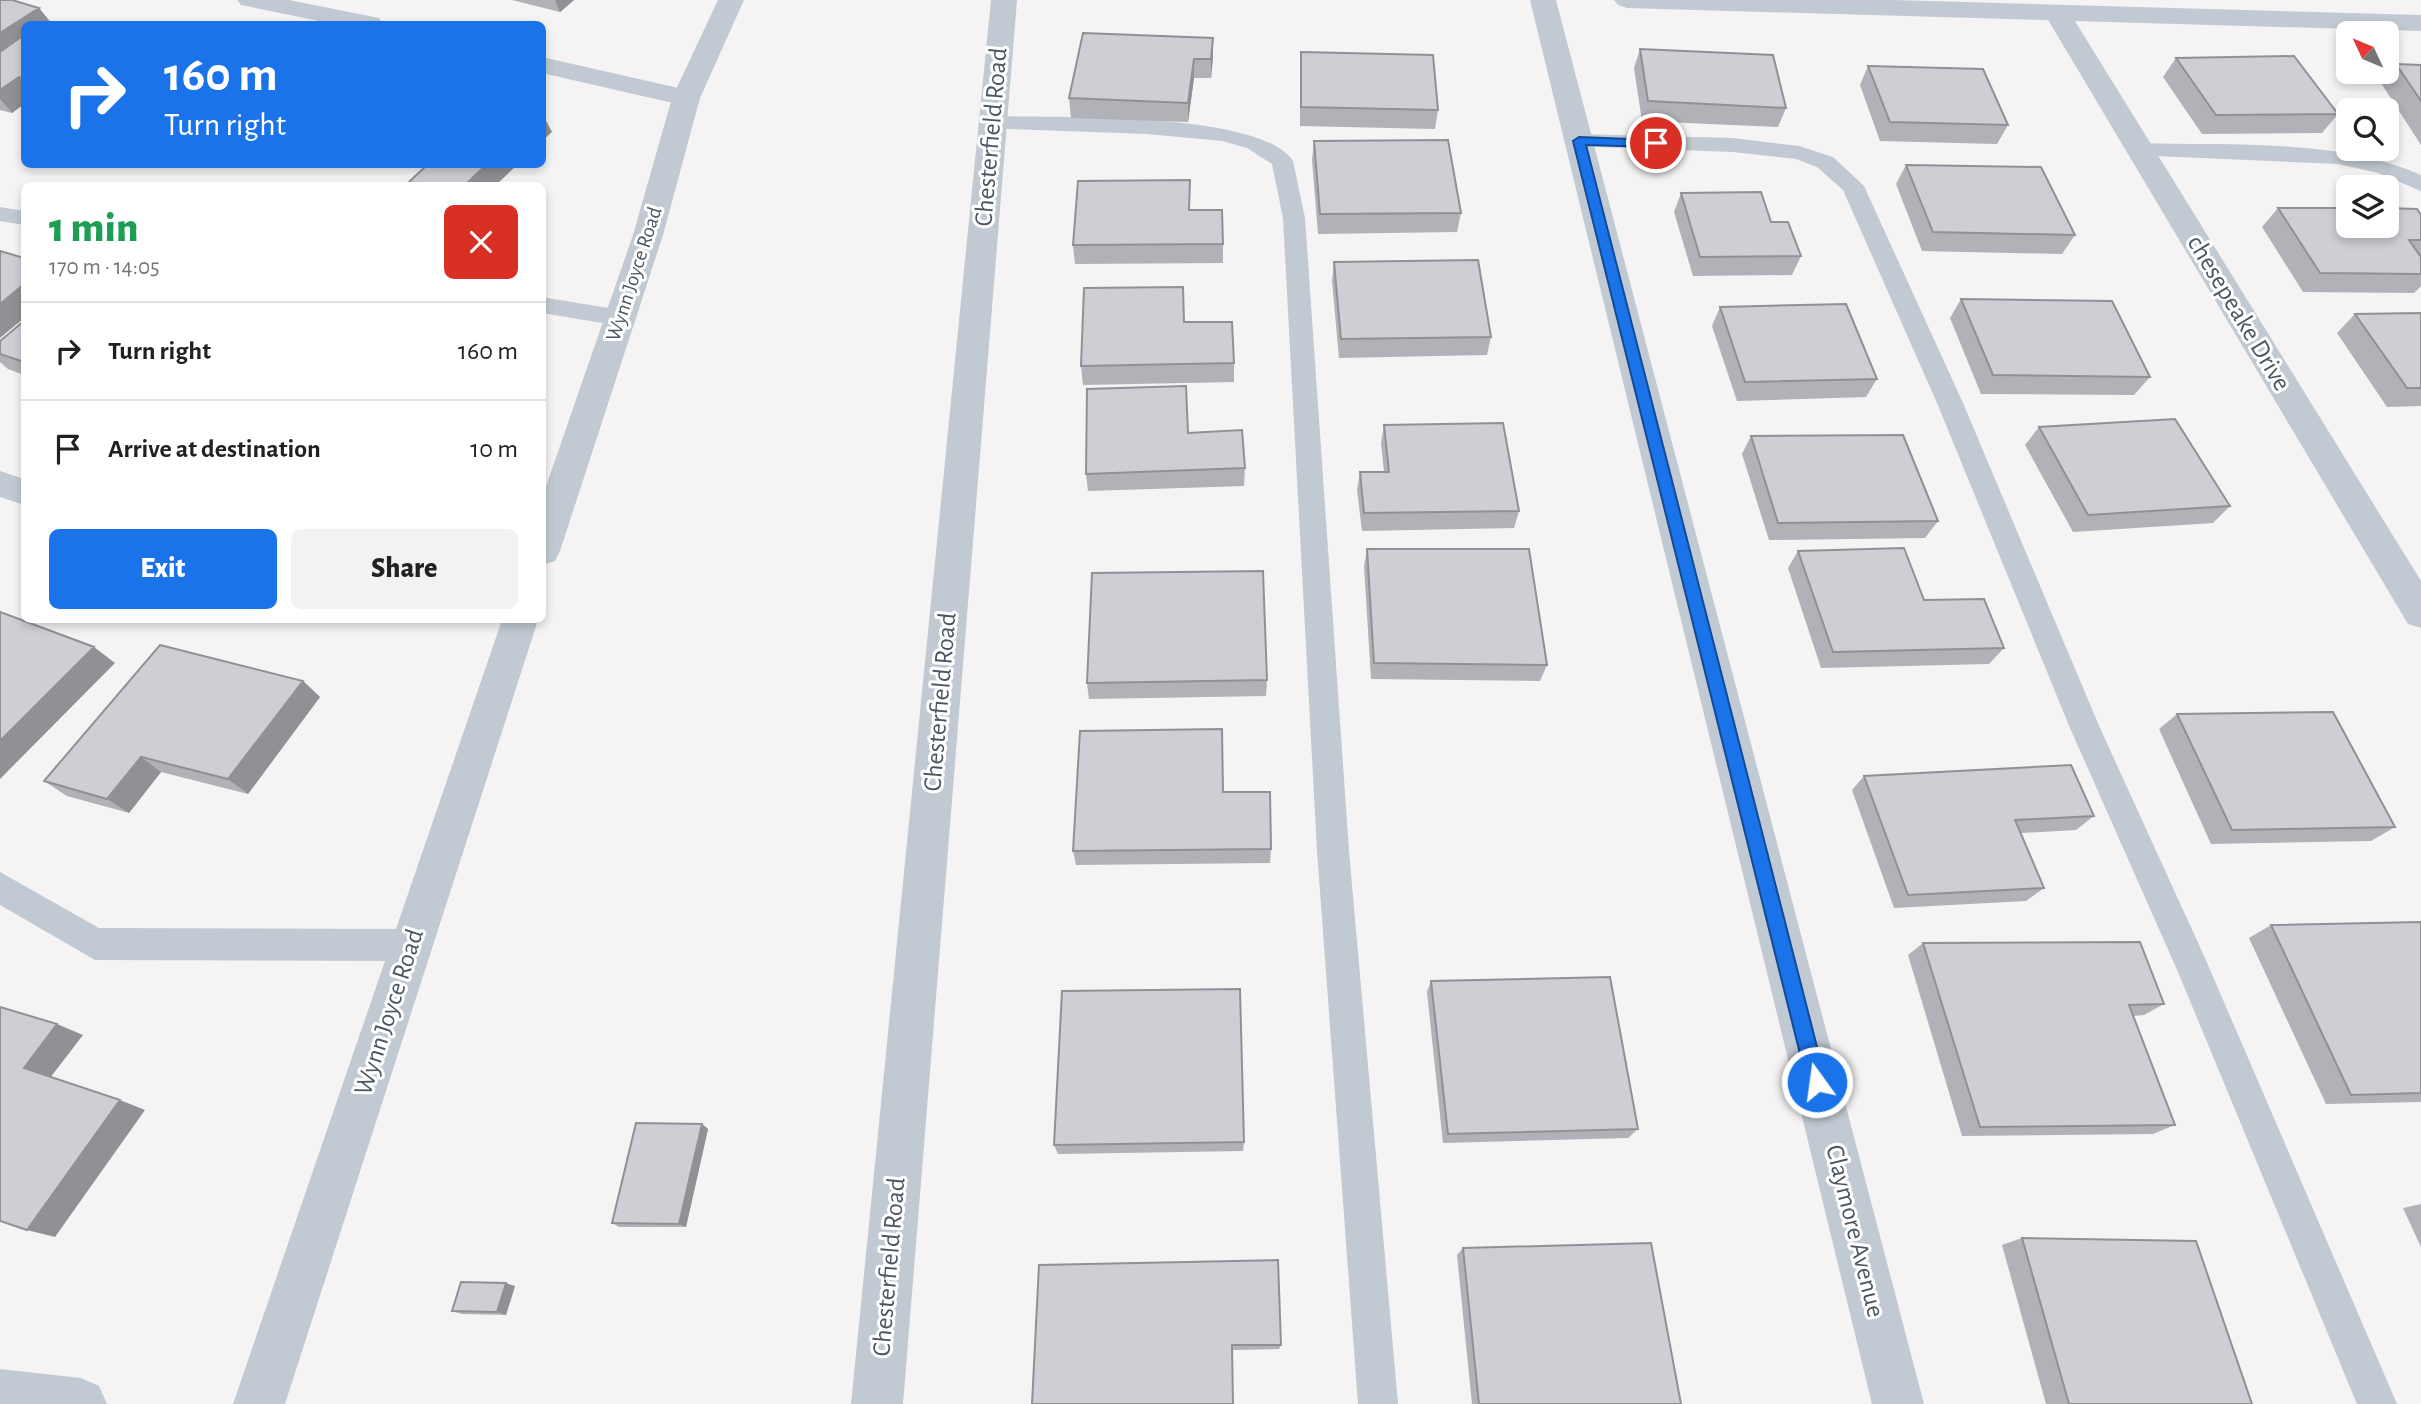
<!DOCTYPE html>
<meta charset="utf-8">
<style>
body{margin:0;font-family:"Alegreya Sans",sans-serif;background:#f2f2f2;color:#202124;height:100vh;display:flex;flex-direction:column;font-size:26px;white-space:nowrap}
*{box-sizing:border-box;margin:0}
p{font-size:23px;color:#757577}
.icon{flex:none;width:38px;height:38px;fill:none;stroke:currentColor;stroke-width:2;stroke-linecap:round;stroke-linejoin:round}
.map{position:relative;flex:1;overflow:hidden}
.sheet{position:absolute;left:21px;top:182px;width:525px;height:441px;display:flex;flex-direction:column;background:#fff;border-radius:10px;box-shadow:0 4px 10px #0003}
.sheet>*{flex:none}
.top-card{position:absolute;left:21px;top:21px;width:525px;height:147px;border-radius:10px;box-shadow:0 4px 10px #0003;background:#1a73e8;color:#fff;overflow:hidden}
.needle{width:46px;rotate:314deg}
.fabs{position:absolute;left:2336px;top:21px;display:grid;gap:14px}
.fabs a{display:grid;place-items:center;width:63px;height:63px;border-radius:10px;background:#fff;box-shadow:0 4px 10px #0003;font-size:35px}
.pin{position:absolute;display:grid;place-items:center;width:60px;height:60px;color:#fff;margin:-30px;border:4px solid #fff;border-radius:50%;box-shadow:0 2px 7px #0007}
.me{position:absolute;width:77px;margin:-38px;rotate:346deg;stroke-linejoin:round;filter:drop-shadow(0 0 5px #0008)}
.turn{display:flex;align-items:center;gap:24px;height:147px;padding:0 28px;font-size:32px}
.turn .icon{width:91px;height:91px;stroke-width:2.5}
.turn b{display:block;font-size:49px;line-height:60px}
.round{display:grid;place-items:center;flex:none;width:74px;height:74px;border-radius:10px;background:#f2f2f2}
.overview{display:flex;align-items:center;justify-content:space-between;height:119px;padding:0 28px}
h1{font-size:42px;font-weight:800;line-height:52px;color:#1e9e55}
.action{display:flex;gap:14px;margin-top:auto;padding:14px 28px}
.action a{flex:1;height:80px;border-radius:10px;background:#1a73e8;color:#fff;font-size:28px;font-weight:800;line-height:80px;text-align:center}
.action a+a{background:#f2f2f2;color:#202124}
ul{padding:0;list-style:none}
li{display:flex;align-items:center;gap:21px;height:98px;padding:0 28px;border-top:2px solid #e0e0e0}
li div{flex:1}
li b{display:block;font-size:26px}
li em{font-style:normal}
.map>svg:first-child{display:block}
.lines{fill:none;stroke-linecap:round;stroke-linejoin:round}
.service{fill:#c1cad2;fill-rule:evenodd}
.minor{fill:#c1cad2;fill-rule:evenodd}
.tertiary{fill:#c1cad2;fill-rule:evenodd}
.wall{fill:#b0b2b7}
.shaded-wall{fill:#909195}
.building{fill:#cdcfd5;stroke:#909195;stroke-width:2}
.route{fill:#1a73e8;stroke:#114b97;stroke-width:2}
.labels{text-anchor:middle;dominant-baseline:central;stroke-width:6;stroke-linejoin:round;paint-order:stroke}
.far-street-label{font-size:21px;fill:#4a5661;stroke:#fff}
.street-label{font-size:26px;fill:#4a5661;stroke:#fff}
</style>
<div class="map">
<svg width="2421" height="1404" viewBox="0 0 2421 1404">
<rect width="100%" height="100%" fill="#f5f3f3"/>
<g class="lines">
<path class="service" d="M992,116C1053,118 1259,110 1293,161L1305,218L1349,851L1398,1404H1358L1317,851L1283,218L1272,164L1247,148L1222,141L1147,134L984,128L981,123L984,118Z
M1579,134L1733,138L1799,146L1833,157L1864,186L1963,403L2100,728L2205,958L2397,1404H2357L2178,972L2070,728L1937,403L1843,190L1817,167L1796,159L1733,152L1571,146L1568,141L1571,136Z
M2140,143C2230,146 2339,138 2421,175V191L2378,173L2338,164L2132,155L2129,150L2132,145Z
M0,207L24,211V225L0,221Z
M542,297L620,310L629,312L632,318L629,324L620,326L542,313Z
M0,872L99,928L411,929L423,934L428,945L423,956L411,961L95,960L0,905Z"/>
<path class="minor" d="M237,0H289L379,18L383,24H334L241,5Z
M991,0H1017L903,1404H851Z
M1530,0H1556L1924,1404H1872Z
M2057,5L2066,8L2070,13L2421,581V628L2408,624L2044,13L2048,8Z
M542,57L696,92L700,98L696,104L686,106L542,73Z
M0,471L24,479V505L0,497Z
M0,1369L81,1378L99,1386L107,1404H0Z"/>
<path class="tertiary" d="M718,0H744L700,98L663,235L560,551L555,561L542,565V498L633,235L672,98Z
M1614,0H1894L2421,15V31L1627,8L1618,5Z
M502,620H538L285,1404H233Z"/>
</g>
<path class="wall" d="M0,0L39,8L50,22L24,24V104L12,113L0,110Z
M512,0H574L560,12Z
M1213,38V57L1211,78H1194L1188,122L1071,118L1069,98Z
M1640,49L1786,108L1778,127L1642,121L1634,68Z
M1301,52L1438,110L1435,129L1300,126V72Z
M2176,58L2338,114L2322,133L2202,134L2163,77Z
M2396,64L2421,65V145L2381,83Z
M1868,66L2008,125L1997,144L1880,141L1860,85Z
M1314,141L1461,213L1457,232L1318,234L1312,160Z
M1906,165L2075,235L2062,254L1922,251L1896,184Z
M1681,193L1771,222L1801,256L1792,275L1693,276L1674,212Z
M2278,208L2421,215V286L2414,293L2303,292L2262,227Z
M1190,210L1223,244V263L1075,264L1073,245Z
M1334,262L1491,337L1487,355L1339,358L1332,281Z
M1961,299L2150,377L2134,395L1981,394L1950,318Z
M1720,307L1877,379L1866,397L1737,401L1712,326Z
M2421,313V406L2387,407L2337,333L2355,314Z
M24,321V375L8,369L0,362V341Z
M1184,322L1234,363V382L1083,385L1081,366Z
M1384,425L1519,511L1514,528L1362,531L1357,490L1360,472H1384L1381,443Z
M2039,427L2230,506L2213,523L2073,532L2025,445Z
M1188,433L1245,468L1244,486L1088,491L1086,474Z
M1751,436L1938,521L1925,538L1769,540L1742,454Z
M1367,549L1547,665L1540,681L1371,679L1364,566Z
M1798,551L1924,600L2004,648L1989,664L1821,668L1788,568Z
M1267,680L1266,696L1089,699L1087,683Z
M303,681L320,697L248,794L161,772L129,813L67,796L44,781Z
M2177,714L2395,827L2371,841L2211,844L2159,729Z
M1864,776L2094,816L2076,830L2021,833L2044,888L2026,901L1894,908L1852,790Z
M1223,792L1271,849L1270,863L1076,865L1073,851Z
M2421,922V1102L2326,1104L2249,938L2271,925Z
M1923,943L2164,1004L2144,1015L2133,1016L2175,1125L2153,1134L1962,1136L1908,955Z
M1431,981L1638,1129L1628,1138L1443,1143L1427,992Z
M702,1124L708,1129L686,1227H619L612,1223Z
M1244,1142L1243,1151L1058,1154L1054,1145Z
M2421,1204V1247L2403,1208Z
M2022,1238L2252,1404H2046L2002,1245Z
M1463,1248L1681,1404H1472L1457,1255Z
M1039,1265L1281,1345L1279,1349L1232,1350Z
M515,1286L506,1315L462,1314L452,1311Z"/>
<path class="shaded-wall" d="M555,0H574L560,12Z
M39,8L52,24H24V47L0,63V33Z
M1213,38V57L1211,78V59Z
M1194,59V78L1188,122V103Z
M19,77L24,84V104L12,113L0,99V90Z
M542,113L552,132L542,141Z
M487,164H518L495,186H464Z
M24,284V318L0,338V304Z
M94,647L115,663L0,779V741Z
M303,681L320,697L248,794L228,779Z
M141,757L161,772L129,813L107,799Z
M57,1024L83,1035L50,1078L24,1068Z
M120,1100L145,1110L55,1237L27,1230Z
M702,1124L708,1129L686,1227L679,1224Z
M506,1283L515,1286L506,1315L497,1312Z"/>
<path class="building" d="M0,0H12L39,8L0,33Z
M45,21L61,24H40Z
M1083,33L1213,38L1211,59H1194L1188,103L1069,98Z
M24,35V78L19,77L0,90V52Z
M1640,49L1773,55L1786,108L1648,101Z
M1301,52L1433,55L1438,110L1301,107Z
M2294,56L2338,114L2216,115L2176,58Z
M2396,64L2421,65V101Z
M1868,66L1983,69L2008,125L1890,122Z
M1448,140L1461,213L1320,214L1314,141Z
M428,164H487L464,186H412L407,184Z
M1906,165L2041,167L2075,235L1933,232Z
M1190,180L1189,210H1222L1223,244L1073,245L1078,181Z
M1761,192L1771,222H1788L1801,256L1700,257L1681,193Z
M2278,208H2348V226H2387V208L2417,209L2421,215V240H2409L2421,257V274L2320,273Z
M0,251L24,258V284L0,304Z
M1478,260L1491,337L1341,339L1334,262Z
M1183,287L1184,322H1232L1234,363L1081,366L1084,288Z
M1961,299L2112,301L2150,377L1993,375Z
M1846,304L1877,379L1745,382L1720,307Z
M2421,313V388H2407L2355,314Z
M24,321V362L0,354V341Z
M1186,386L1188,433L1242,430L1245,468L1086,474L1087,389Z
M2175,419L2230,506L2088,515L2039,427Z
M1503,423L1519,511L1364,513L1360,472H1389L1384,425Z
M1903,435L1938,521L1778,523L1751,436Z
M1904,548L1924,600L1984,599L2004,648L1833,652L1798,551Z
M1367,549H1529L1547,665L1374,663Z
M1263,571L1267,680L1087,683L1092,573Z
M0,612L94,647L0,741Z
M160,645L303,681L228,779L141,757L107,799L44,781Z
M2333,712L2395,827L2232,830L2177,714Z
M1222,729L1223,792H1270L1271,849L1073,851L1080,731Z
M2071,765L2094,816L2015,820L2044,888L1908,895L1864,776Z
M2421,922V1093L2351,1095L2271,925Z
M2140,942L2164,1004L2129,1005L2175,1125L1980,1127L1923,943Z
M1610,977L1638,1129L1448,1134L1431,981Z
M1240,989L1244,1142L1054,1145L1062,991Z
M0,1007L57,1024L24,1068L120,1100L27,1230L0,1221Z
M636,1123L702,1124L679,1224L612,1223Z
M2022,1238L2196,1241L2252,1404H2069Z
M1651,1243L1681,1404H1479L1463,1248Z
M1278,1260L1281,1345H1232L1233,1404H1032L1039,1265Z
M461,1282L506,1283L497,1312L452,1311Z"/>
<path class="route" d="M1579,137L1656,140L1662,143L1656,147L1586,145L1826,1082L1823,1088L1817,1091L1810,1088L1807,1082L1573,141Z"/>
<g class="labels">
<g class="far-street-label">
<text transform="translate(634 274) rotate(-72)">Wynn Joyce Road</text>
</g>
<g class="street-label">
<text transform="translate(991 137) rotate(-85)">Chesterfield Road</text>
<text transform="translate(2239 313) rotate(59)">chesepeake Drive</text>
<text transform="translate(940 702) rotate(-85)">Chesterfield Road</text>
<text transform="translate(389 1012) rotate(-72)">Wynn Joyce Road</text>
<text transform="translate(1855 1231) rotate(76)">Claymore Avenue</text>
<text transform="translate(889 1267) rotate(-85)">Chesterfield Road</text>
</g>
</g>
</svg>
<div class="fabs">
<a><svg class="needle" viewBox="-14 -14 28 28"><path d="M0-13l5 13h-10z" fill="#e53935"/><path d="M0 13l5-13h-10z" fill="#757577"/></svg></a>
<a><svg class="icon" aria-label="search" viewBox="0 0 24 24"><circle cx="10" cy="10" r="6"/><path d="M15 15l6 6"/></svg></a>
<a><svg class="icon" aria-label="layers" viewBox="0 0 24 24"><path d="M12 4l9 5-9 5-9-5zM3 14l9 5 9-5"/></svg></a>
</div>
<div class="pin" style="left:1656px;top:143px;background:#d93025"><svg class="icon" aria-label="arrive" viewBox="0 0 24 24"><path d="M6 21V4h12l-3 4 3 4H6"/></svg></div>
<svg class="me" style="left:1817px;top:1082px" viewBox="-20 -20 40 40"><circle r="17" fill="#1a73e8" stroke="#fff" stroke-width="3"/><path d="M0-11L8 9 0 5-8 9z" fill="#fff"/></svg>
<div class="top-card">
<div class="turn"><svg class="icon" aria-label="right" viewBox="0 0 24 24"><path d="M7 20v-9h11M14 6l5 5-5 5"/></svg><div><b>160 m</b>Turn right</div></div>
</div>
<section class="sheet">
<div class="overview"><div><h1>1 min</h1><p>170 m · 14:05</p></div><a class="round" style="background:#d93025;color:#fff"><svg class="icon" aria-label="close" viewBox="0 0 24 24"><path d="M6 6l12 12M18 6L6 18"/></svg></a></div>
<ul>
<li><svg class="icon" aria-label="right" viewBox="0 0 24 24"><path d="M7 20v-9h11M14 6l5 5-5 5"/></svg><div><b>Turn right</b></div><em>160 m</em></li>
<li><svg class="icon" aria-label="arrive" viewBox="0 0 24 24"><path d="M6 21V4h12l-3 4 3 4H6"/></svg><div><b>Arrive at destination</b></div><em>10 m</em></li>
</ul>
<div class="action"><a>Exit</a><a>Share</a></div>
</section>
</div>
